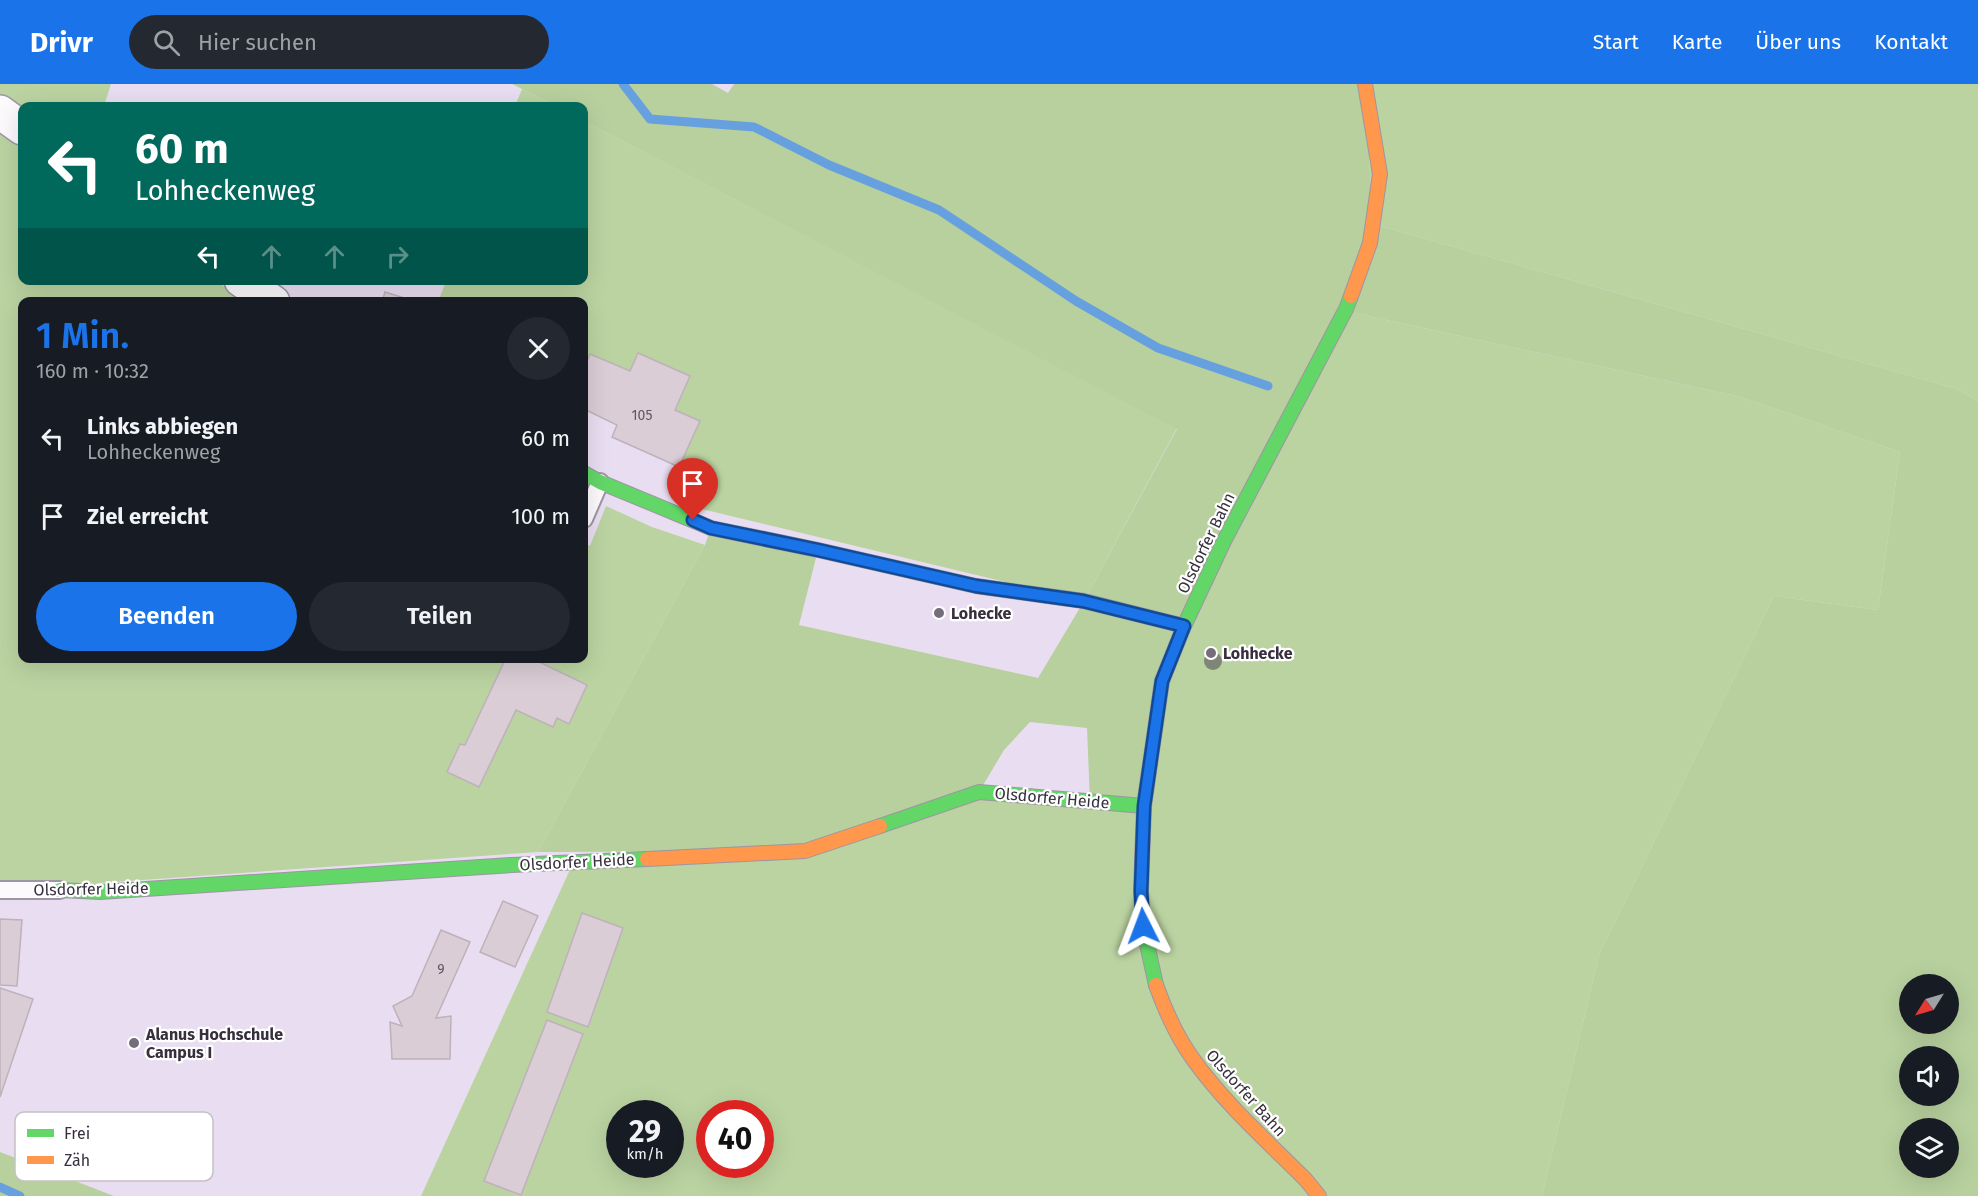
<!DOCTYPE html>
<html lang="de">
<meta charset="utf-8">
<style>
body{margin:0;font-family:"Fira Sans",sans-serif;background:#242831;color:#f1f3f6;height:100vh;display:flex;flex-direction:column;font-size:22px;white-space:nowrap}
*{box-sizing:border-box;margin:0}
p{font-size:20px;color:#9ea1a6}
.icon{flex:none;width:33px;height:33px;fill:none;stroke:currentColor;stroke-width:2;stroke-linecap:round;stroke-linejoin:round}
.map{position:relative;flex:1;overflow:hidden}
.side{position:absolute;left:18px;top:213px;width:570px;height:366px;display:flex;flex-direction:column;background:#171b24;border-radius:12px;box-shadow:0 6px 24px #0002}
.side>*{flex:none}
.banner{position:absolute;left:18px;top:18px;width:570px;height:183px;border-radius:12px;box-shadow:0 6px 24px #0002;background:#00695c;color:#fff;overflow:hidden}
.needle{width:39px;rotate:233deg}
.controls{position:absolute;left:1899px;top:890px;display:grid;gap:12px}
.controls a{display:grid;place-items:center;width:60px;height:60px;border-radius:50%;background:#171b24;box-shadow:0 6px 24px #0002;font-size:30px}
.speed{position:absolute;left:606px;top:1016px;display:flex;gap:12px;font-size:30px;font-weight:700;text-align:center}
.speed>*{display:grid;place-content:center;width:78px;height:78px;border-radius:50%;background:#171b24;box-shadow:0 6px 24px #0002;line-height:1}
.speed small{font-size:15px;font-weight:400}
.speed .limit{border:9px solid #d22;background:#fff;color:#111}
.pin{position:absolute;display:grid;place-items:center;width:51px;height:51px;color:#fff;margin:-62px -26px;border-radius:50% 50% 50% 0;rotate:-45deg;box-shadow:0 0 6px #0007}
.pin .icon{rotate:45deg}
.me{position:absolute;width:66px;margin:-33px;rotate:357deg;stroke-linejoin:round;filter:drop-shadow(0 0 4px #0008)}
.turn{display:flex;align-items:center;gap:21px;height:126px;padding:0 18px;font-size:27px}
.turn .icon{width:78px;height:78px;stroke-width:2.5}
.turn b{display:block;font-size:42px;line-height:51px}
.lanes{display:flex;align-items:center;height:57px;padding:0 18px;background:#0003;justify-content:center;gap:30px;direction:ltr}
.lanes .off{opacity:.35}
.round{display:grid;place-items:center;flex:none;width:63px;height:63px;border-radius:32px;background:#242831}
.head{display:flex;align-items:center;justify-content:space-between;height:102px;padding:0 18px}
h1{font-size:36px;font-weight:600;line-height:45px;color:#1a73e8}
.button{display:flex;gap:12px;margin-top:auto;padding:12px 18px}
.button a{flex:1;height:69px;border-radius:36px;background:#1a73e8;color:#fff;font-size:24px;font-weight:600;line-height:69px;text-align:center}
.button a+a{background:#242831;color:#f1f3f6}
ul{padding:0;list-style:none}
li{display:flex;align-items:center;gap:18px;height:78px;padding:0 18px}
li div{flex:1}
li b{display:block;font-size:22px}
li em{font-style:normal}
header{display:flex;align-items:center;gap:36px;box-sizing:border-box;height:84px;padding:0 30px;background:#1a73e8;color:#fff}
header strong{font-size:28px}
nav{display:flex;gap:33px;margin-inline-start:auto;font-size:21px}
.search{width:420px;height:54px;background:#242831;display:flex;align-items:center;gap:15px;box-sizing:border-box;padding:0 21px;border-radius:33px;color:#9ea1a6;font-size:22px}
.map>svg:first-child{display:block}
.green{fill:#bbd3a1;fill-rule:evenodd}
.forest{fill:#b8d09e;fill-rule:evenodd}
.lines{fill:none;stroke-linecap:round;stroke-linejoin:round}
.stream{stroke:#67a0df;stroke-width:9}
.building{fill:#dacdd6;stroke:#beb1bb;stroke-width:1.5}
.lane-casing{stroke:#9e95a4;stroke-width:20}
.street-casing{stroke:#9e95a4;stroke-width:36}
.fast-casing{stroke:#9e95a4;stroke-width:16}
.slow-casing{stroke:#9e95a4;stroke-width:16}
.lane{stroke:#fcfafd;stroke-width:16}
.street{stroke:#fcfafd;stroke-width:33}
.fast{stroke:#63d668;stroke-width:14}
.slow{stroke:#ff974d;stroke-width:14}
.tree{fill:#7f8677}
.route-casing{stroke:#114b97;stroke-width:15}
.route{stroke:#1a73e8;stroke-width:10}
.poi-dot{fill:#756c7c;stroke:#fff;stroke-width:2}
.labels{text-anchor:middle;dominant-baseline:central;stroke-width:4.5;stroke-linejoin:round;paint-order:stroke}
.number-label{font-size:14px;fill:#605663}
.street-label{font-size:16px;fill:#372f3d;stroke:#fff}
.poi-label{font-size:16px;font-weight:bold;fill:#372f3d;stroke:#fff;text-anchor:start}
.key{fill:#fff;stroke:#c3c1c5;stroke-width:1.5}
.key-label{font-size:16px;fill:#372f3d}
</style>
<header>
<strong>Drivr</strong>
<div class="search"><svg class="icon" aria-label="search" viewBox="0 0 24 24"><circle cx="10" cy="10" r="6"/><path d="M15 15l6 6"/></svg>Hier suchen</div>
<nav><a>Start</a><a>Karte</a><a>Über uns</a><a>Kontakt</a></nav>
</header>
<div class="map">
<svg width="1978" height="1112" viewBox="0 0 1978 1112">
<rect width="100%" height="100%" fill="#e9def1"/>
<path class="green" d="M0,0H111L104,22H22V196L216,197L246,217L22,218V574H584V459L590,462L606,422L652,443L705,461L538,768L0,806Z
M1365,0H1978V317L1957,305L1373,140Z
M522,5L556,22H515Z
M584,37L1177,344L1084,517L685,421L697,392L679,383L700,337L675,326L689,292L638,269L630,287L590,270L584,285V218H438L446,197L584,196Z
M1345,227L1741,313L1900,368L1878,526L1774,512L1599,871L1542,1112H421L573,779L979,708L1144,722L1162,597ZM620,1029H670V1080H620ZM710,1029H760V1080H710Z"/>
<path class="forest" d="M512,0H712L728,9L734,0H1365L1373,140L1957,305L1978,317V1112H1542L1599,871L1774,512L1878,526L1900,368L1741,313L1345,227L1184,542L1144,722L1090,718L1087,644L1030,638L1004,666L979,708L805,767L538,768L705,461L711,444L818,466L799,541L1038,594L1084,517L1177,345L584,37V22H556ZM1910,900H1948V939H1910ZM1910,972H1948V1011H1910ZM1910,1044H1948V1083H1910Z
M0,1068L114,1112H0Z"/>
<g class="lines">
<path class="stream" d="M623,0L650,35L754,43L829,81L939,126L1076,217L1158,264L1268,302
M0,1103L20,1112"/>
</g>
<path class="building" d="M385,208L417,218H382Z
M638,269L690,292L675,326L700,337L679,383L612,353L617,341L584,325V285L590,270L630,287Z
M506,574H536L535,576L587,601L569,640L557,634L553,643L516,626L479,703L447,688L460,660L465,661Z
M503,817L538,832L515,883L480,868Z
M582,829L623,844L588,943L547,928Z
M0,835L22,836L17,902L0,901Z
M441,846L470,858L436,934L451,932L450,975H392L390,938L402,942L393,922L412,912Z
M0,904L33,915L0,1013Z
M547,936L583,950L521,1111L484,1097Z"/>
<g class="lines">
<defs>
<path id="lane" d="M584,435L600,398
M0,806H60"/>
<path id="street" d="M0,28L22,44
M241,196L273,218"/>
<path id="fast" d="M584,389L600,398L711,444L818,466L976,502L1084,517L1184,542
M880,742L979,708L1144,722
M60,806L100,808L512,781L647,775
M1156,901L1143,842L1141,807L1144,722L1162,597L1184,542L1224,457L1346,225L1351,212"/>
<path id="slow" d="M1351,212L1370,159L1380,90L1365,0
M647,775L805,767L880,742
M1156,901C1165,926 1177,953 1193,975C1225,1020 1267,1057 1306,1096L1319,1112"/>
</defs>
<use href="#lane" class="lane-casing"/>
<use href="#street" class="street-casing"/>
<use href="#fast" class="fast-casing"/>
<use href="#slow" class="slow-casing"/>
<use href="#lane" class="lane"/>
<use href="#street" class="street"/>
<use href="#fast" class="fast"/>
<use href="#slow" class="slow"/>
</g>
<circle class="tree" cx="1213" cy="577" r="9"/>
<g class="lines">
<defs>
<path id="route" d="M693,436L711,444L818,466L976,502L1083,517L1184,542L1162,597L1144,722L1141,807L1143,842"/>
</defs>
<use href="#route" class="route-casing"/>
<use href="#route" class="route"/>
</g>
<g class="poi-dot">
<circle cx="939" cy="529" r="6"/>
<circle cx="1211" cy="569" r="6"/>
<circle cx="134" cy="959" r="6"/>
</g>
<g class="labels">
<g class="number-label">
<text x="642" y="331">105</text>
<text x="441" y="885">9</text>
</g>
<g class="street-label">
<text transform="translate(1206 459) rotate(-64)">Olsdorfer Bahn</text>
<text transform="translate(1052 714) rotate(5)">Olsdorfer Heide</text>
<text transform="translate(577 778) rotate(-3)">Olsdorfer Heide</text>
<text transform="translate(91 805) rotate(-1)">Olsdorfer Heide</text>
<text transform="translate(1246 1009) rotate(48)">Olsdorfer Bahn</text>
</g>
<g class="poi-label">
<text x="951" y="529">Lohecke</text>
<text x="1223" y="569">Lohhecke</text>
<text x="146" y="950">Alanus Hochschule<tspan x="146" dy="18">Campus I</tspan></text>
</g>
</g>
<rect x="15" y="1028" width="198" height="69" rx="9" class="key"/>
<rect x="27" y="1045" width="27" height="8" fill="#63d668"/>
<rect x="27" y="1072" width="27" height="8" fill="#ff974d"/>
<g class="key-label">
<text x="64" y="1055">Frei</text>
<text x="64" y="1082">Zäh</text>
</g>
</svg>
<div class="controls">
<a><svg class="needle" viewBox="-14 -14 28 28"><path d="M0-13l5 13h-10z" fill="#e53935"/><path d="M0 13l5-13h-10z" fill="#9ea1a6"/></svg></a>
<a><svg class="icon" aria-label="sound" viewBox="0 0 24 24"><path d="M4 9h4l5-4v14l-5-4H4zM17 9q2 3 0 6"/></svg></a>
<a><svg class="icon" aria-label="layers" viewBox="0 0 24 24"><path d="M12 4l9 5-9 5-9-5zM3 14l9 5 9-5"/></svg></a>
</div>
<div class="speed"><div>29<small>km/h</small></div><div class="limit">40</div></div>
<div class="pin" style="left:693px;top:436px;background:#d93025"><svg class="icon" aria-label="arrive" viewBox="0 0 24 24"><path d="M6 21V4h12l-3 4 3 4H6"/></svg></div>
<svg class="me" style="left:1143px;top:842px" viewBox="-20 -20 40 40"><path d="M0-17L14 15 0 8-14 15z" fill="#1a73e8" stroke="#fff" stroke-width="4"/></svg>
<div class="banner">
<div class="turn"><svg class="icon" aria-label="left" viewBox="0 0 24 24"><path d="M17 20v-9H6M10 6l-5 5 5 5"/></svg><div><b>60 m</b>Lohheckenweg</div></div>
<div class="lanes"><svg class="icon" aria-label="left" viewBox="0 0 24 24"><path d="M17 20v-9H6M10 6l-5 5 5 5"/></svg><svg class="icon off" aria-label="ahead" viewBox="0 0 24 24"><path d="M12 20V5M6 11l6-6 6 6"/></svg><svg class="icon off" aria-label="ahead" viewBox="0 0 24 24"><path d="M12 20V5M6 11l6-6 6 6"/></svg><svg class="icon off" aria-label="right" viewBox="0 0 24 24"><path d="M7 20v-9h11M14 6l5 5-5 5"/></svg></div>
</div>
<section class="side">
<div class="head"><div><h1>1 Min.</h1><p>160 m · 10:32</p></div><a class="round"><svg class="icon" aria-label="close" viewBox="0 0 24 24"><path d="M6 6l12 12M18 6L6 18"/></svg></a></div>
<ul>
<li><svg class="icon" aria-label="left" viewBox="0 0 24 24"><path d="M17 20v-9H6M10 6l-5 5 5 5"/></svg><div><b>Links abbiegen</b><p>Lohheckenweg</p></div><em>60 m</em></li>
<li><svg class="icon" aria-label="arrive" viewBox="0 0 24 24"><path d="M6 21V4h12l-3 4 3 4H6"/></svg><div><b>Ziel erreicht</b></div><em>100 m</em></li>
</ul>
<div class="button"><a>Beenden</a><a>Teilen</a></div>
</section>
</div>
